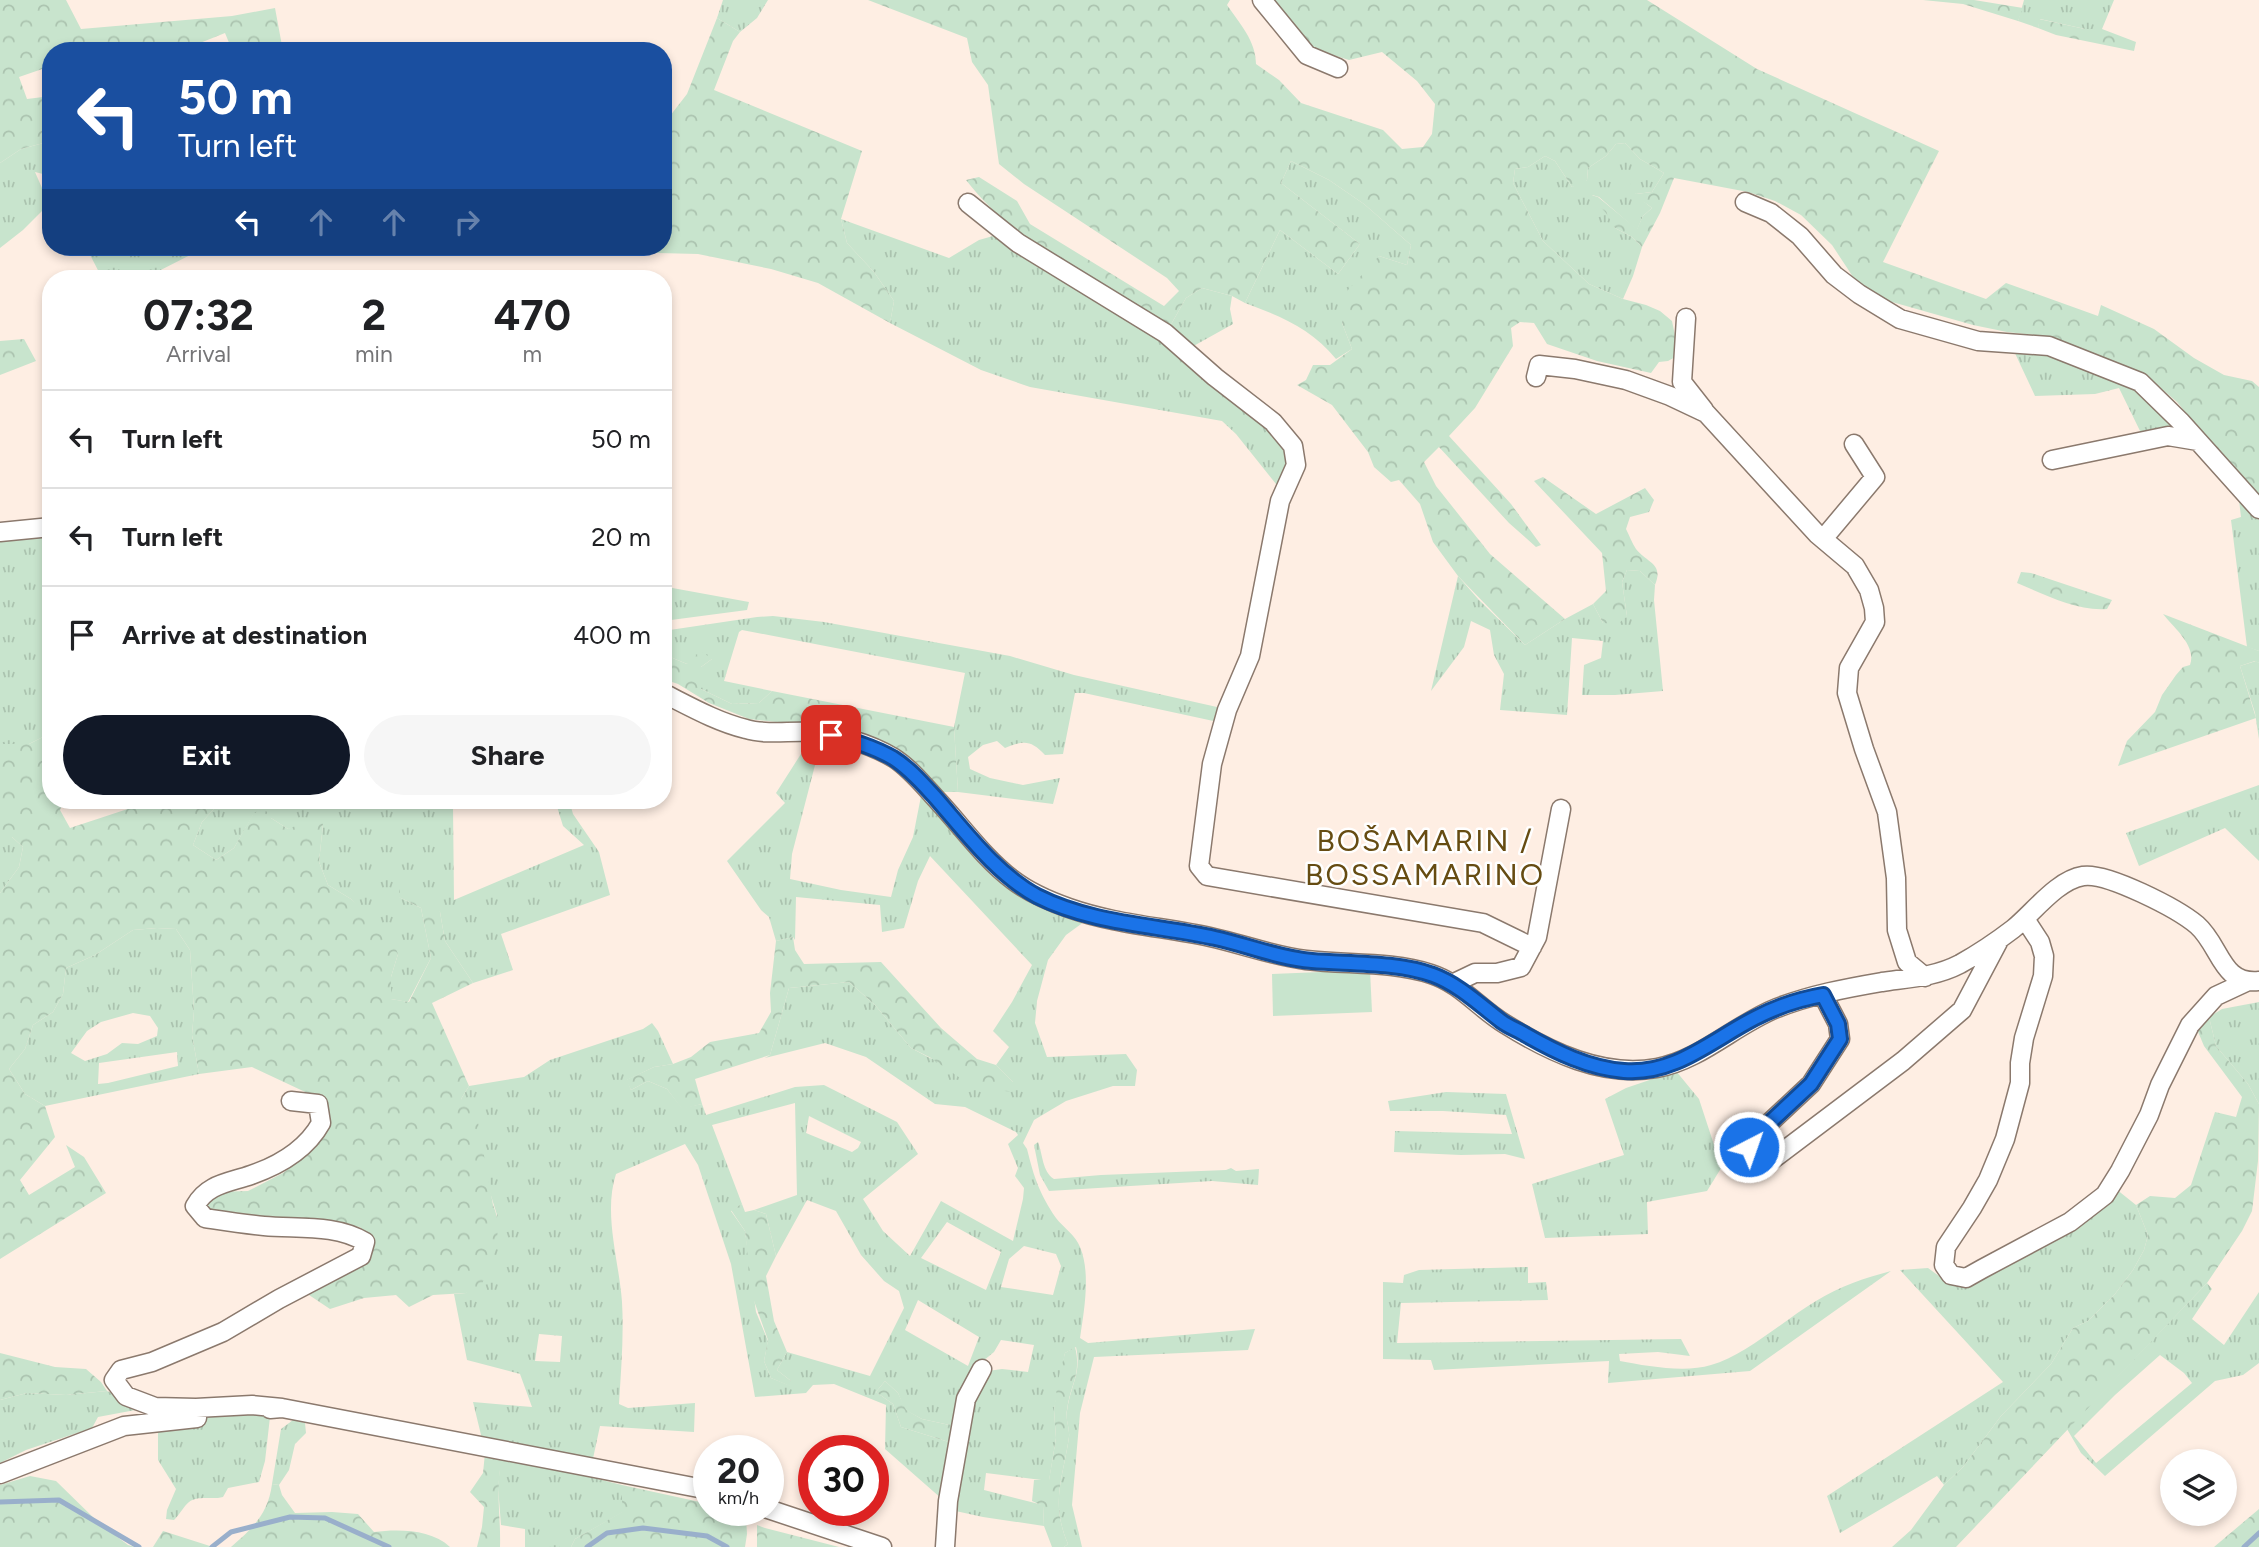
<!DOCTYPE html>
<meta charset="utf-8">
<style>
body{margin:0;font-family:Figtree,sans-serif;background:#f6f6f6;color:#202124;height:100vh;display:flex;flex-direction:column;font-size:26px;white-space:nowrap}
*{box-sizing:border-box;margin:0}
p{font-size:23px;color:#757577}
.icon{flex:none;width:38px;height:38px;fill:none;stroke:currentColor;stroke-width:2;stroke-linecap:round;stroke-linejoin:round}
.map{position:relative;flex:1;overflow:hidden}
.side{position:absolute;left:42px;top:270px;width:630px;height:539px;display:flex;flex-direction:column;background:#fff;border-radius:28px;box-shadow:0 4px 10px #0003}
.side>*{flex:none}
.guide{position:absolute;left:42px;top:42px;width:630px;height:214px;border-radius:28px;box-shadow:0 4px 10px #0003;background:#1a4fa0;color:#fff;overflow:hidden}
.fabs{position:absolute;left:2160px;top:1449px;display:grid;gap:14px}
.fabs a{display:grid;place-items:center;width:77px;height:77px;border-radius:50%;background:#fff;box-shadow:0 4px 10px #0003;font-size:35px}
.speed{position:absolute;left:693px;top:1435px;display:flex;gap:14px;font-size:35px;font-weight:700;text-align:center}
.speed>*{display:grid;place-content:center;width:91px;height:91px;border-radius:50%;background:#fff;box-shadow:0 4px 10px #0003;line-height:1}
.speed small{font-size:18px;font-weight:400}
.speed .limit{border:10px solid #d22;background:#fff;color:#111}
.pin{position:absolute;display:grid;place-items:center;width:60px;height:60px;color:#fff;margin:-30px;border-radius:14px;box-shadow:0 4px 10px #0006}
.me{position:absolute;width:77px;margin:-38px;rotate:41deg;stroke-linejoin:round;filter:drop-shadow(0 0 5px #0008)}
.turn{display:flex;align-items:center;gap:24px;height:147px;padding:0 21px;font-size:32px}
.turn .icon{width:91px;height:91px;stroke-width:2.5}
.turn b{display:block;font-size:49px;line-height:60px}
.lanes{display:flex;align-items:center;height:66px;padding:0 21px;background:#0003;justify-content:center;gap:35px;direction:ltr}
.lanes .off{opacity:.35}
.eta{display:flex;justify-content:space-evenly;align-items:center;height:119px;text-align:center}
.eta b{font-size:42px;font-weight:700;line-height:49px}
.button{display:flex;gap:14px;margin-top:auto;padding:14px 21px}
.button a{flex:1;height:80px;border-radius:42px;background:#111827;color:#fff;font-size:28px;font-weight:700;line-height:80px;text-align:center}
.button a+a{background:#f6f6f6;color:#202124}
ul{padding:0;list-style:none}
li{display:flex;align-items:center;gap:21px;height:98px;padding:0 21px;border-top:2px solid #e0e0e0}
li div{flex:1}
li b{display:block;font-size:26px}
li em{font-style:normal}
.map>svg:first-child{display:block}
.grass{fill:url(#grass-tufts);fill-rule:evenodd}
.forest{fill:url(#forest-crowns)}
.pitch{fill:#c8e4cd}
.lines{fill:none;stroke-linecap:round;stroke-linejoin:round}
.stream{stroke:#99afcb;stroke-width:5}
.minor-casing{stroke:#8b796d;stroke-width:21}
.minor{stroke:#fff;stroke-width:18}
.route-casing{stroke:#114b97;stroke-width:18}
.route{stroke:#1a73e8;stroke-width:12}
.labels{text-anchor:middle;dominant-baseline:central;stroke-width:5;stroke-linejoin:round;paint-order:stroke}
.quarter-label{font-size:30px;letter-spacing:2px;fill:#664c12;stroke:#fff}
</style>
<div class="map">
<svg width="2259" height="1547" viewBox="0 0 2259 1547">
<defs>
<pattern id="grass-tufts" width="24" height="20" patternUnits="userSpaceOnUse" patternTransform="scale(1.75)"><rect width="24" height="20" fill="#c8e4cd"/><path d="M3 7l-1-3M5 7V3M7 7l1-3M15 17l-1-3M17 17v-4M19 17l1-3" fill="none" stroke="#abc3af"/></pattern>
<pattern id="forest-crowns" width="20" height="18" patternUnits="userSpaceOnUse" patternTransform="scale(1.75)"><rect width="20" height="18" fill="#c8e4cd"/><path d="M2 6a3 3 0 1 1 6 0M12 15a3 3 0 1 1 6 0" fill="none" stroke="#abc3af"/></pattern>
</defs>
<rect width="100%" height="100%" fill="#feeee3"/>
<path class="grass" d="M723,0H768L757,18L740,32L717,18Z
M2024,0H2114L2102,29H2085L2040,19L2038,28L2018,21Z
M51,141V176L35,172L49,204L23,230L0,248V163L21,149Z
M1625,143L1640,159L1664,173L1652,192L1636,194L1624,186L1652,208L1643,216L1637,230L1599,197L1592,195L1612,220L1615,228L1632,237L1642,247L1633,276L1623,299L1589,284L1543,241L1513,183L1515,169L1528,167L1545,156L1555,161L1572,187L1587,180L1588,168L1606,156L1616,144Z
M1291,161L1329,180L1364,204L1411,245L1407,265L1379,256L1342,323L1352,349L1336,359C1312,329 1280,316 1245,303L1280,230L1338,274L1360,244L1281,183Z
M841,219L949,258L979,240L993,236L1138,321L1270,425C1292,454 1294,455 1280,489L1236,434L1222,421L1030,387L981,370L890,323L894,301L874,272L847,243Z
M86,247H206L145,278H102Z
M1202,288L1232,296L1230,309L1233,324L1190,348L1169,328L1186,298Z
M2013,349L2063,357L2147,395L2178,425L2174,429L2142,435L2119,388L2095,394L2035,396Z
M2239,500L2259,520V651L2247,647L2231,520L2241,517Z
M51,533V733L29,744H0V538Z
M1627,570L1640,571L1655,585L1654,600L1663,691L1615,695H1582L1584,665L1601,658L1603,641L1572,638L1567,715L1500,710L1504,674L1494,655L1490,630L1471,621L1464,647L1431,691L1458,576L1479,600L1525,645L1565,619L1593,604L1603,623L1627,616L1622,582Z
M667,587L749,602L747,610L671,620L663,618V599Z
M773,616L824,622L1010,656L1074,675L1217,707L1218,722L1084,693H1075L1063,754L1045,755C1031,740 1024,740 1005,748L997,741L983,745L968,757L970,769L990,778L1023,785L1060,778L1053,804L958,792L954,727L965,673L742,630L739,632L724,681L772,691L759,703L732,704L701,689V667L712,659L687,664L663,654V631L757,617Z
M2256,661L2259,663V739L2255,713L2240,666Z
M821,742L792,854L790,879L841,890L891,897L898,870L913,837L922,791L976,855L1009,888L1088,919L1066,935L1048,960L1037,1001L1035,1023L1047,1057L1126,1054L1137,1070L1135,1086H1113L1066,1101L1034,1120L1023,1143L1027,1149C1034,1177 1039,1193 1056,1218C1063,1227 1076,1236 1080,1247C1091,1273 1084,1311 1080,1338L1088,1343L1255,1329L1248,1350L1094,1357L1080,1413L1072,1505L1082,1547H1064L1068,1544C1050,1502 1063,1479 1069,1437C1070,1428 1065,1419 1067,1411C1070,1386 1082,1373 1076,1347L1065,1353L1054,1410L1056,1438L1049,1481L986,1473L984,1490L1043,1505L1044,1526L983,1517L951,1510L969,1411L988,1371L1002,1369L1028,1372L1034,1345L1001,1340L994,1352L977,1366L954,1426L922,1419L905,1410L898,1393L885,1381L876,1392L893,1404L901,1427L952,1443L942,1499L885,1449L886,1405L834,1384L813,1385L806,1393L755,1397L731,1264L698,1165L685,1144L616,1174C603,1214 619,1260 622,1302C624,1336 621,1370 619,1404L628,1408L695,1403L694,1432L600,1426L592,1463L482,1439L473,1402L532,1407L520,1374L467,1360L454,1294L466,1293L497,1215L461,1099L469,1086L524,1077L550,1060L643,1029L652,1023L658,1031L673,1064L654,1067L627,1080L631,1090L648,1081L667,1089L682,1108L702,1104L706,1115L795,1087L824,1085L897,1122L918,1154L863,1199L883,1231L910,1256L941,1201L1013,1241L1023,1199L1024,1188L1015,1176L1018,1168L1008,1144L1018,1135L1016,1132L965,1107L935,1104L866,1057L825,1043L765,1058L770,1055L789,988L849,982L875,1005L911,1048L930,1058L1013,1082L996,1065L1009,1047L993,1031L1012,1002L1032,965L930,856L918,881L904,928L882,932L880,905L796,897L795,940L793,937L776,941L769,917L761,910L727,861L785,803L776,793L808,743ZM795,1103L797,1195L754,1210L766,1214L776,1256L807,1200L836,1211L861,1255L884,1281L899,1291L904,1308L870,1376L787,1352L777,1370L791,1381V1386L771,1378L764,1361L768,1341L756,1312L745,1231L731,1211L742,1204L712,1125ZM809,1116L861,1142L858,1148L852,1152L806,1133ZM947,1222L1001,1252L986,1290L921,1258ZM1024,1246L1056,1254L1061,1266L1053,1295L1001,1287L1009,1259ZM918,1300L979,1337L968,1366L905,1330ZM539,1334L562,1336L560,1362L535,1361Z
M2259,785V861L2225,828L2139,866L2126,833Z
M222,800H299L301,802L305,800H478L453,807L454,900L584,845L563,826L555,800H569L573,814L599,852L610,895L501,934L513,970L473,983L445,941L440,912L399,897L421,908L431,958L408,1002L391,999V977L398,954L351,899L328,885L319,862L323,824L288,829L271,818L253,815L234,848L216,860L193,845L202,822Z
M0,837H12L23,847L19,867L0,893Z
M157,928L176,929L190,950L194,1011L192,1035L199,1074L45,1106L25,1094L9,1069L25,1049L33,1025L53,1012L63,994L66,968L95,955L133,930ZM133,1013L150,1016L158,1028L157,1036L138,1044L122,1043L107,1054L85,1061L71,1053L87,1031L101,1022ZM177,1052L178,1066L108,1083L98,1084L99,1063Z
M2259,1002V1104L2248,1084L2216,1046L2209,1017L2222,1009Z
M1676,1071L1699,1099L1717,1154L1723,1165L1707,1191L1647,1202L1648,1234L1545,1238L1532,1184L1624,1155L1605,1099L1626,1088Z
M1446,1092L1506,1094L1525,1159L1505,1154L1461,1155L1394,1152L1395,1131L1512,1134L1506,1115L1443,1111H1390L1388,1101Z
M1038,1142C1043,1155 1042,1171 1054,1179L1101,1175L1226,1170L1231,1168L1236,1171L1259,1169L1258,1185L1212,1181L1049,1191L1040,1175L1034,1145Z
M2116,1189L2136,1205L2148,1235L2144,1250L2133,1270L2115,1294L2088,1321L2073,1328L2051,1364L2001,1416L1963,1467L1944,1485L1937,1476L1840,1533L1827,1496L2003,1382L1900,1270L1928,1268L1950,1284L1964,1286C2006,1265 2094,1230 2116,1189Z
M1528,1267V1283L1546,1282L1548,1300L1401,1303L1397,1343L1681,1339L1690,1356L1658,1352L1619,1354L1620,1361C1646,1366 1685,1373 1711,1365C1746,1355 1784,1320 1816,1301C1840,1286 1865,1278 1891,1271L1750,1371L1608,1383L1609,1361L1434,1370L1431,1360L1383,1359V1282L1403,1283L1404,1275L1419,1270Z
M2207,1283L2212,1289L2192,1319L2224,1345L2259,1292V1363L2243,1375L2215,1381L2105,1476L2081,1453L2067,1429ZM2160,1355L2184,1373L2192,1383L2096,1463L2074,1436L2115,1395Z
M107,1391L146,1408L98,1417L92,1428L26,1450L0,1463V1400L27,1393L66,1395Z
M258,1411L270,1417L265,1461L259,1482L228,1488L223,1497C212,1500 198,1495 189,1502C184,1506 179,1515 174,1520L166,1519L167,1510L176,1489L158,1460V1422L193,1416Z
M293,1420L305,1423L306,1433L295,1444L289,1470L279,1485L272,1484L281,1429Z
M501,1455L622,1485L623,1512L575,1539L571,1547H525V1529L501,1525L498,1487Z"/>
<path class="forest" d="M0,0H66L81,29L232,16L275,8L283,51H257L254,42L232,50L225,33L180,51H51V66L19,77L27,99L51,96V141L21,149L0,163Z
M868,0H1230L1227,5C1240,24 1256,41 1256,64L1279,80L1301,103L1383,130L1402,149L1423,147L1432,134L1435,104L1417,81L1382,52L1349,60L1317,50L1302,38L1269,0H1647L1757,69L1939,151L1883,262L1986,299L2006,283L2098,316L2101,305L2154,329L2194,358L2224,375L2252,381L2259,387V501L2177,402L2156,384L2119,363L2052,337L2007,332L1973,325L1878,298L1857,283L1832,245L1801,215L1775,201L1748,192L1674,178L1660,213L1642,247L1632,237L1615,228L1606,213L1597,203L1591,201V195L1598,197L1637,229L1643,216L1652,208C1642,199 1630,198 1624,186L1628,180L1636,194L1652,192L1664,173L1640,159L1625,143L1616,144L1606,156L1588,168L1587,180L1581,185L1572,187L1555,161L1545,156L1528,167L1515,169L1513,183L1543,241L1589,284L1623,299L1646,305L1660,311L1672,321L1679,355L1668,361L1659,362L1651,373L1597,361L1547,344L1534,323L1520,322L1511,328L1513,346L1475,408L1449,436L1511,504L1541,545L1536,547L1509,523L1439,447L1424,462L1436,486L1490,554L1565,619L1525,645L1458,576L1433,542L1420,504L1399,480L1391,482L1374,467L1368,452L1332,405L1297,385L1306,380L1313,365H1330L1352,349L1342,323L1348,290L1379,256L1407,265L1411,245L1364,204L1329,180L1291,161L1281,183L1360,244L1338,274L1280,230L1245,303L1232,296L1202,288L1186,298L1169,328C1100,286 1016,245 966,180L979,177L1017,201L1030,224L1164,306L1179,291L1167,278L1024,184L999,164L988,85L972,62L967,38Z
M1923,0H1974L2023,8L2018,21L1963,4Z
M717,18L740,32L733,41L714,90L862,151L841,219L847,243L874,272L894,301L890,323L818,283L771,269L698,254L536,250L474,252L464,255L444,247H663V125L687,94Z
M2039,19L2085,29H2102L2136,42L2134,51L2056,35L2038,28Z
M24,339L36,361L0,375V341Z
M1543,477L1596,514L1645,488L1654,500L1649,512L1630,517L1626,529C1629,535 1632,543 1636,549C1647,563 1664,563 1655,585L1640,571L1627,570L1622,582L1627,616L1618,624L1603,623L1593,604L1606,591L1602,553L1534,481Z
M2021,572L2031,573L2112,600L2107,609C2079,612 2043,594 2017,583Z
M2163,614L2259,651V663L2255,661L2240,666L2256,718L2118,766L2127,741L2155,712L2162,695L2176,675L2183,667L2190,665C2197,646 2174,628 2163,614Z
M701,651L712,659L701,667V689L732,704L759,703L772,691L954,727L958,792H940L822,727L749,719L709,703L678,684L663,679V654L687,664Z
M51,733V800H64L60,810L70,828L155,800H222L202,822L193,845L216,860L234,848L253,814L264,808L271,818L288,829L318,817L323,824L319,862L328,885L351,899L392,940L398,954L391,977V999L409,1002L431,958L421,908L399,897V884L431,897L440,912L445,941L473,983L432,1003L469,1086L461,1099L477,1117L493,1205C505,1232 492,1258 482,1284L466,1293L433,1295L409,1307L396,1295L364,1298L330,1309L306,1293L371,1242L360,1227L207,1211L203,1202L213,1192L248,1191L283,1173L315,1148L323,1127L318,1098L252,1067L199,1074L192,1035L194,1011L190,950L176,929L157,928L133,930L95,955L66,968L63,994L53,1012L33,1025L25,1049L9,1069L25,1094L45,1106L55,1137L20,1180L29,1195L75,1167L66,1145L84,1157L106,1193L0,1259V893L19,867L23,847L12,837H0V744H29Z
M793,937L795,950L804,964L881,962L941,1028L977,1059L996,1065L1013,1082L1011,1092L986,1088L960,1078L931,1058L911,1048L875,1005L849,982L789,988L770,1055L695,1079L702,1104L682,1109L667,1089L648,1081L631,1090L626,1080L654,1067L673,1064L691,1057L710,1042L759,1033L771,1012L770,993L776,941Z
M2209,1017L2216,1046L2248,1084L2259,1104L2258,1161L2252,1211L2242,1231L2207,1283L1956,1547H1892L1911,1530L1944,1485L1963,1467L2001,1416L2051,1364L2073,1328L2088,1321L2115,1294L2133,1270L2144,1250L2148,1235L2136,1205L2150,1196L2175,1198L2191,1185L2215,1112L2236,1117L2242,1097L2204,1046L2196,1027Z
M742,1204L745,1212L754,1210L766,1214L776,1256L766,1276L774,1321L787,1352L777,1370L791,1381L792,1387L771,1378L764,1361L768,1340L749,1287L748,1259L745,1231L731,1210Z
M1075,1347C1082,1374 1070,1385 1067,1410C1065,1419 1070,1428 1069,1437C1063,1479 1050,1502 1068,1544L1064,1547H1052L1044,1526L1043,1506L1032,1501L1034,1480H1049L1056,1438L1054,1410L1058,1380L1065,1353Z
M0,1353L55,1367L86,1369L101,1382L107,1391L66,1395L27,1393L0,1400Z
M885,1381L898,1393L906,1410L922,1419L954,1426L952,1443L901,1427L893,1404L876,1392Z
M485,1453L502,1459C495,1488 501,1517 500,1547H477L482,1527L484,1507L470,1492L483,1473Z
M30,1476L56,1481L99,1523L128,1545L135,1547H0V1485Z
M272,1484L279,1485L282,1495L295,1513L332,1512L358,1514L374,1532C398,1529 431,1529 450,1547H231C253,1528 268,1514 272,1484Z
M622,1485L709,1504V1510H730L746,1518L747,1534L745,1547H571L575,1539L622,1512Z
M2259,1509V1547H2214Z
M757,1525L765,1528L839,1547H757Z
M163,1531L213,1547H153Z"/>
<path class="pitch" d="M1370,970L1372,1012L1273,1016L1272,974Z"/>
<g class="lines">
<path class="stream" d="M0,1502L59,1500L139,1547
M212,1547L231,1532L290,1517L325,1518L389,1547
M587,1547L607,1533L643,1528L707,1536L727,1547
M2244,1547L2259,1533"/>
<defs>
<path id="minor" d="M1262,0L1307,55L1338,68
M1745,202L1771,213L1800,236L1834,275L1859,294L1900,319L1978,341L2049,346L2140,382L2181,422L2259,509
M968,203L1018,243L1165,333L1215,377L1273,422L1293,446L1296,465L1280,501L1250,656L1227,710L1212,764L1199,866L1207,876L1483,923L1532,947
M1686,318L1682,382L1704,410
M1536,377L1539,365L1575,369L1626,380L1670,396L1706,413L1817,534L1855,566L1869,590L1874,608L1875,622L1849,668L1847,693L1864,749L1887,812L1896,878L1897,930L1907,962L1925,977
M2052,460L2168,436L2198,441
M0,532L51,527
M1823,539L1875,477L1854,444
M663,693C689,706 717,722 746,729C765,735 788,731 808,732C837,734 869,743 894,758C911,769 925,787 939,802C963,828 985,859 1013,880C1030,893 1049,901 1069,908C1114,924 1163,927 1210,937C1242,944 1273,956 1306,960C1347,965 1391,961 1431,974C1460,983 1480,1009 1505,1024C1550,1052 1603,1078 1657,1068C1701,1060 1736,1024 1777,1008C1810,995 1847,988 1882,982C1909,978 1935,977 1960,964C1978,954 1996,942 2013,929C2033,913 2057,880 2083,876C2107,872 2178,909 2197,925C2221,946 2221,985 2259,981
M2025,919L2040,942L2044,956L2043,976L2024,1038L2020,1063V1083L2005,1139L1988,1180L1972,1208L1946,1247L1944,1265L1951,1275L1966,1278L1982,1269L2070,1222L2105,1195L2120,1171L2149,1115L2160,1085L2190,1025L2216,996L2246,982
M1452,984L1475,973H1497L1521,967L1537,937L1561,809
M1823,995L1838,1024L1840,1039L1811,1084L1750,1141L1749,1147C1756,1157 1760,1163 1773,1159L1903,1061L1962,1010L1998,942
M282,1408L252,1405L196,1408L155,1407L126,1396L114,1380L121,1370L152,1362L223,1332L279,1299L361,1256L365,1242C336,1224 297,1229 264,1226C244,1224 225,1221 205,1218L195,1206C207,1184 228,1183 251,1175C280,1165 306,1150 321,1123L318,1104L291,1101
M270,1409L282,1408L709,1490
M0,1474L124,1426L197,1418
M768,1509L882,1547
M945,1547L948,1501L966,1399L982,1369"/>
</defs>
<use href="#minor" class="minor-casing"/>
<use href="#minor" class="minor"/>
</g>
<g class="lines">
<defs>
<path id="route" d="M831,735C853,741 874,747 893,758C909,768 922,783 934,796C964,830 996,874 1037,896C1092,924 1156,925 1215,938C1247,945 1278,958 1312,961C1349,964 1398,962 1433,975C1458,984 1480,1005 1501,1021C1509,1027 1518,1030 1526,1035C1556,1052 1588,1068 1624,1071C1675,1075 1712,1040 1755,1018C1776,1007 1800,999 1823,995L1838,1024L1840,1039L1811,1084L1750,1141L1749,1147"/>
</defs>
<use href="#route" class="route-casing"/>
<use href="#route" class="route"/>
</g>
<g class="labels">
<g class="quarter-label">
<text x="1425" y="840">BOŠAMARIN /<tspan x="1425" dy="34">BOSSAMARINO</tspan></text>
</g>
</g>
</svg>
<div class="fabs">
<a><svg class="icon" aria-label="layers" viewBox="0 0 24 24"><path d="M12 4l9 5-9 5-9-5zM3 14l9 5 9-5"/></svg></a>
</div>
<div class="speed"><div>20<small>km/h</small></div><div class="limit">30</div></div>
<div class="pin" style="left:831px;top:735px;background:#d93025"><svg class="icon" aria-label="arrive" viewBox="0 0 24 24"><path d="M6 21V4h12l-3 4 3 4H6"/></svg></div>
<svg class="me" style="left:1749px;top:1147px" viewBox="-20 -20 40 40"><circle r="17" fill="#1a73e8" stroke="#fff" stroke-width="3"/><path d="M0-11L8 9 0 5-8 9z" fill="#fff"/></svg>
<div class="guide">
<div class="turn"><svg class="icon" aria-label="left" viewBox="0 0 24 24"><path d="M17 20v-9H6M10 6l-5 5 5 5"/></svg><div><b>50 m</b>Turn left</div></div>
<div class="lanes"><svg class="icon" aria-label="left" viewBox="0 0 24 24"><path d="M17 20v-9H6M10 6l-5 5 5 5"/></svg><svg class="icon off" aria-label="ahead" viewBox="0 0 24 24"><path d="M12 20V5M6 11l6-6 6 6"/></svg><svg class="icon off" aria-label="ahead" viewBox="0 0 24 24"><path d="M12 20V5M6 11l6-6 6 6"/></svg><svg class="icon off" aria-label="right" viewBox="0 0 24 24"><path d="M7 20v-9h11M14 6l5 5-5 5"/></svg></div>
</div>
<section class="side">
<div class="eta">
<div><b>07:32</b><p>Arrival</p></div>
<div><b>2</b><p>min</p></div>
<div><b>470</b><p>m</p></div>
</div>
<ul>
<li><svg class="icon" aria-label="left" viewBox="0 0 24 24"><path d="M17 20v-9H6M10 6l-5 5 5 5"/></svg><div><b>Turn left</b></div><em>50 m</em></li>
<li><svg class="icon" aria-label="left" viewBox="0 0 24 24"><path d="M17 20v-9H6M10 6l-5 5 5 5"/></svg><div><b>Turn left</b></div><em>20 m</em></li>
<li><svg class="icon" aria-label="arrive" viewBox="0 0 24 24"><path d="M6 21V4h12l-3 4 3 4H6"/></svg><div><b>Arrive at destination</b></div><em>400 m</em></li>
</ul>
<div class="button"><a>Exit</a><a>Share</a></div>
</section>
</div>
